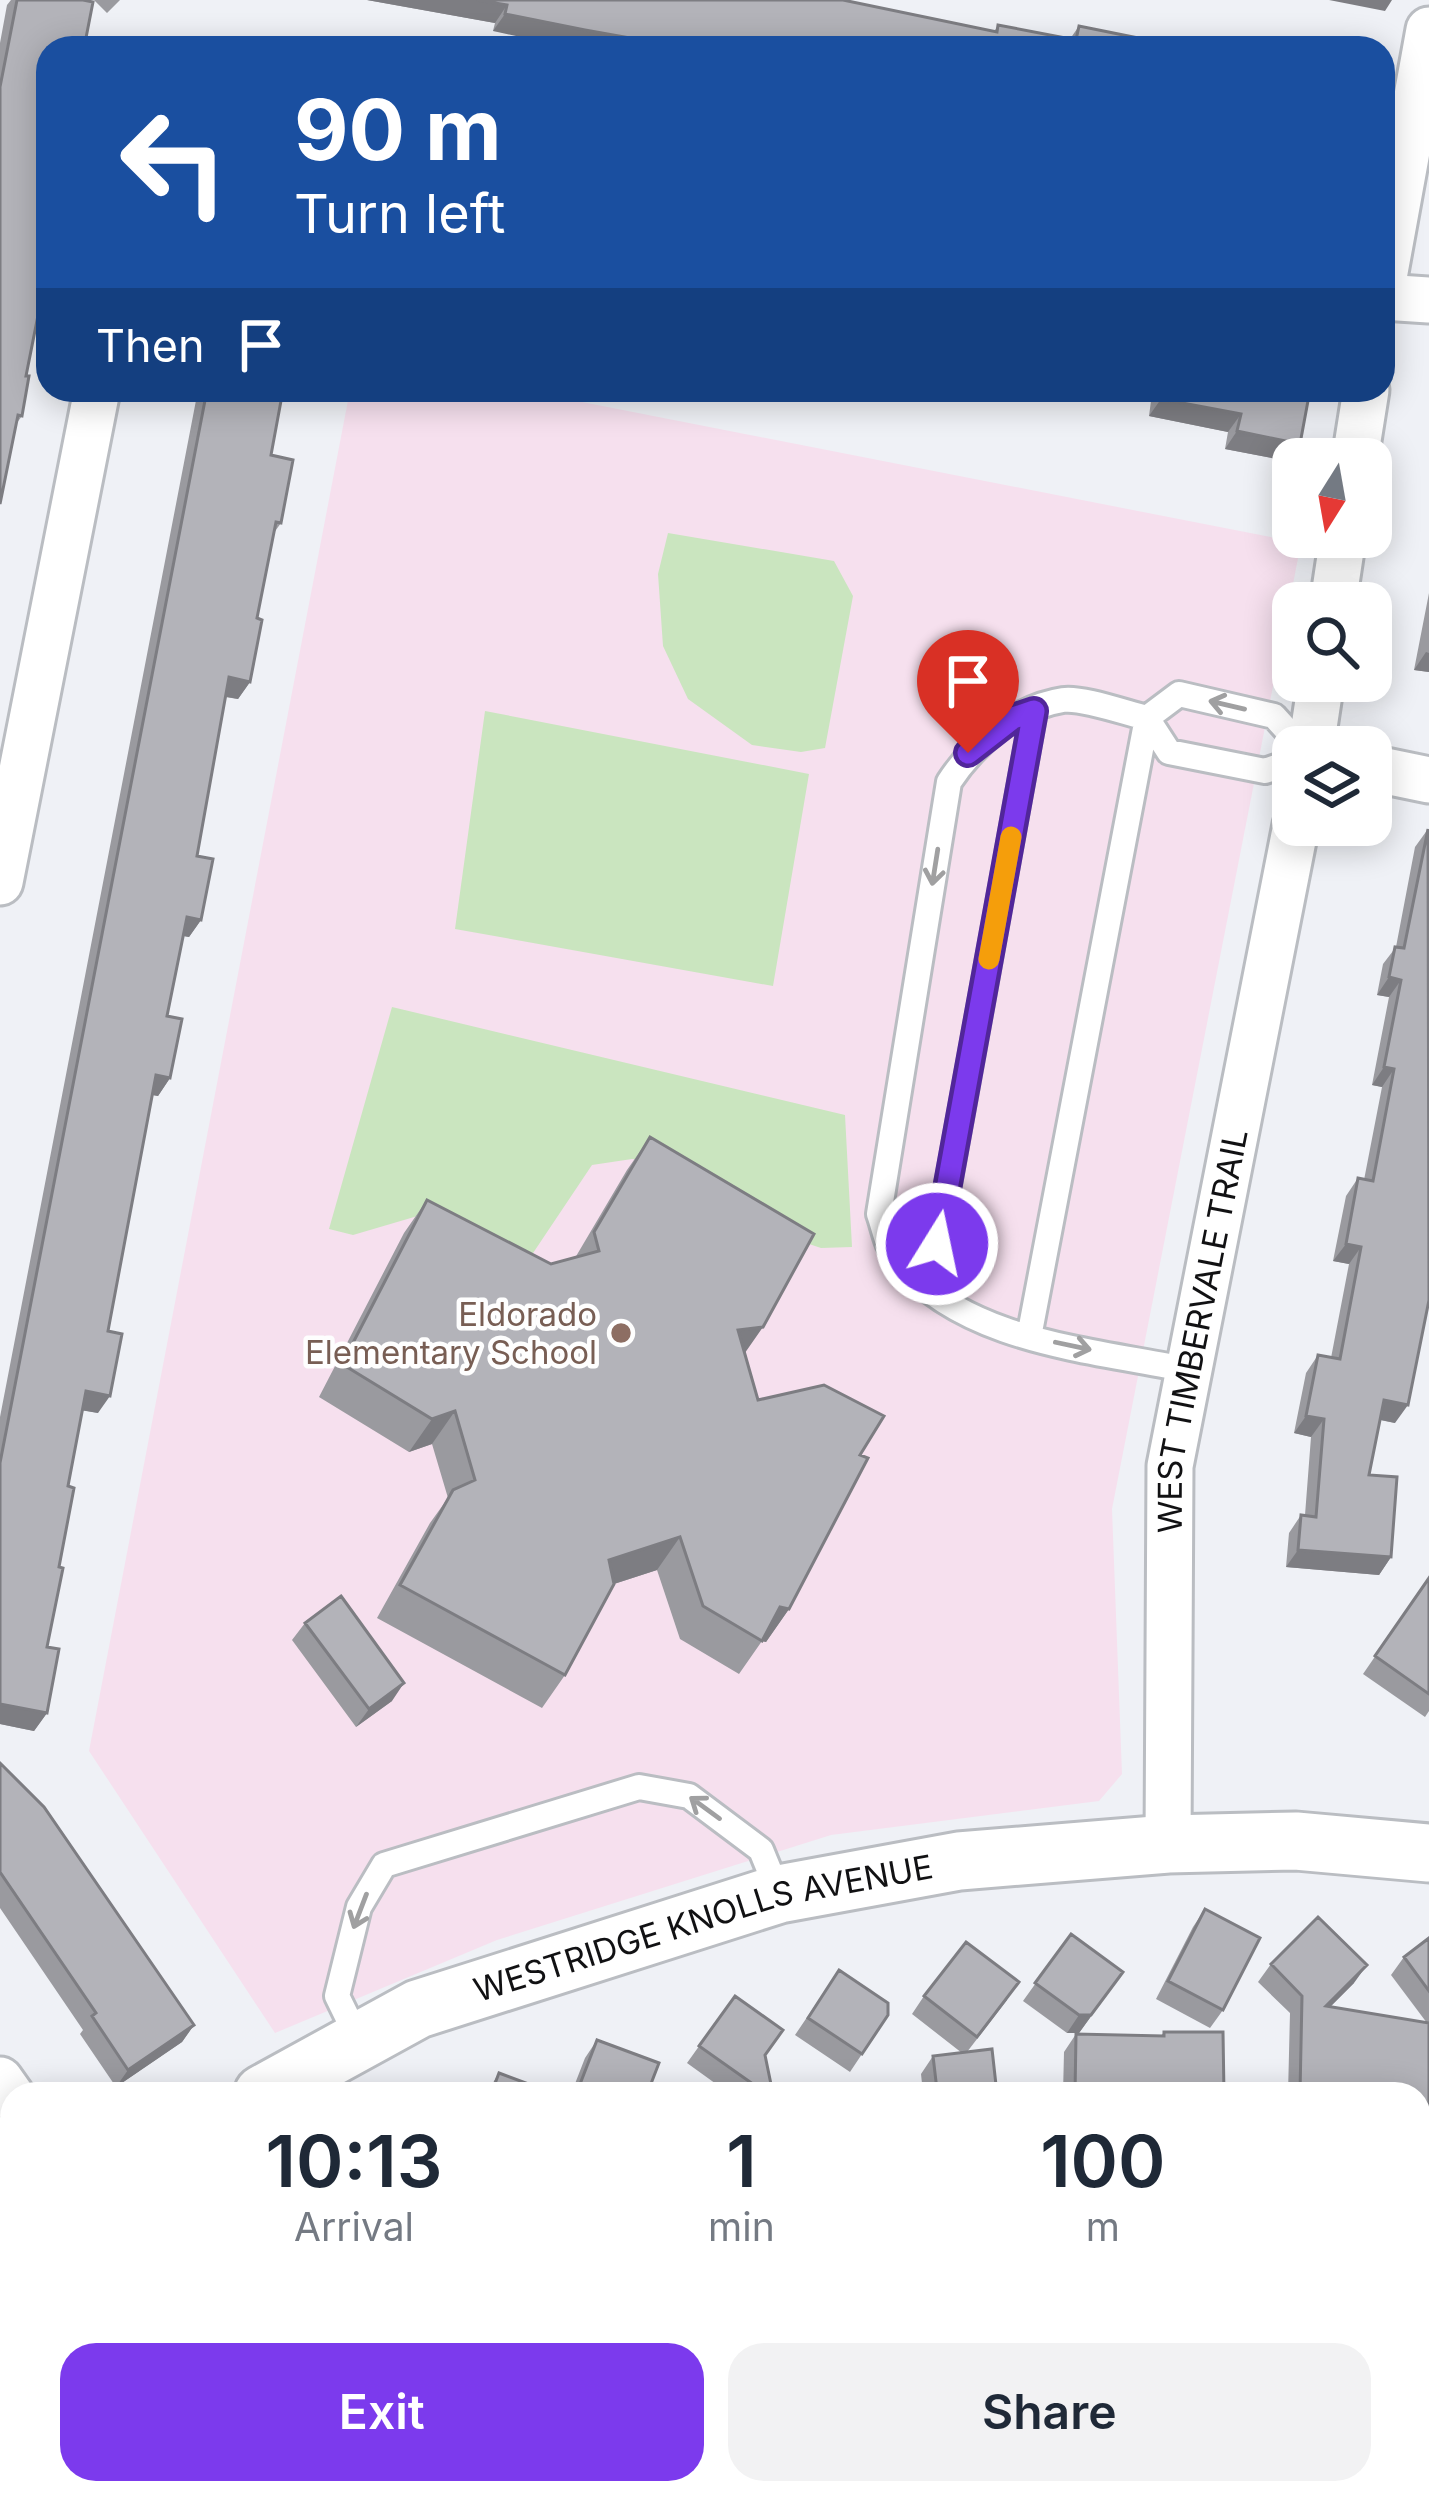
<!DOCTYPE html>
<style>
body{margin:0;font-family:Inter,sans-serif;background:#f2f2f3;color:#1f2937;height:100vh;display:flex;flex-direction:column;font-size:45px;white-space:nowrap}
*{box-sizing:border-box;margin:0}
p{font-size:39px;color:#747a83}
.icon{flex:none;width:66px;height:66px;fill:none;stroke:currentColor;stroke-width:2;stroke-linecap:round;stroke-linejoin:round}
.map{position:relative;flex:1;overflow:hidden}
.side{position:absolute;left:0px;top:2082px;width:1431px;height:423px;display:flex;flex-direction:column;background:#fff;border-radius:36px 36px 0 0;box-shadow:0 6px 30px #0003}
.side>*{flex:none}
.banner{position:absolute;left:36px;top:36px;width:1359px;height:366px;border-radius:36px;box-shadow:0 6px 30px #0003;background:#1a4fa0;color:#fff;overflow:hidden}
.needle{width:78px;rotate:191deg}
.tools{position:absolute;left:1272px;top:438px;display:grid;gap:24px}
.tools a{display:grid;place-items:center;width:120px;height:120px;border-radius:24px;background:#fff;box-shadow:0 6px 30px #0003;font-size:60px}
.pin{position:absolute;display:grid;place-items:center;width:102px;height:102px;color:#fff;margin:-123px -51px;border-radius:50% 50% 50% 0;rotate:-45deg;box-shadow:0 0 12px #0007}
.pin .icon{rotate:45deg}
.me{position:absolute;width:132px;margin:-66px;rotate:10deg;stroke-linejoin:round;filter:drop-shadow(0 0 9px #0008)}
.turn{display:flex;align-items:center;gap:42px;height:252px;padding:0 60px;font-size:54px}
.turn .icon{width:156px;height:156px;stroke-width:2.5}
.turn b{display:block;font-size:84px;line-height:102px}
.then{display:flex;align-items:center;height:114px;padding:0 60px;background:#0003;gap:24px;font-size:45px}
.eta{display:flex;justify-content:space-evenly;align-items:center;height:204px;text-align:center}
.eta b{font-size:72px;font-weight:600;line-height:84px}
.button{display:flex;gap:24px;margin-top:auto;padding:24px 60px}
.button a{flex:1;height:138px;border-radius:36px;background:#7c3aed;color:#fff;font-size:48px;font-weight:600;line-height:138px;text-align:center}
.button a+a{background:#f2f2f3;color:#1f2937}
.map>svg:first-child{display:block}
.education{fill:#f6e0ee}
.green{fill:#cae5bf}
.lines{fill:none;stroke-linecap:round;stroke-linejoin:round}
.service-casing{stroke:#babdc2;stroke-width:30}
.minor-casing{stroke:#babdc2;stroke-width:51}
.tertiary-casing{stroke:#babdc2;stroke-width:63}
.service{stroke:#fff;stroke-width:24}
.minor{stroke:#fff;stroke-width:45}
.tertiary{stroke:#fff;stroke-width:57}
.wall{fill:#9a9a9f}
.shaded-wall{fill:#7d7d82}
.building{fill:#b3b3b9;stroke:#7d7d82;stroke-width:3}
.oneway{stroke:#a0a0a1}
.route-casing{stroke:#51269a;stroke-width:30}
.route{stroke:#7c3aed;stroke-width:21}
.slow{stroke:#f59e0b;stroke-width:21}
.education-dot{fill:#8d6e63;stroke:#fefefe;stroke-width:4.5}
.labels{text-anchor:middle;dominant-baseline:central;stroke-width:9;stroke-linejoin:round;paint-order:stroke}
.education-label{font-size:33px;fill:#785e54;stroke:#fefefe;text-anchor:end}
.street-label{font-size:33px;fill:#111113;stroke:#fefefe}
</style>
<div class="map">
<svg width="1429" height="2504" viewBox="0 0 1429 2504">
<rect width="100%" height="100%" fill="#eff1f6"/>
<path class="education" d="M350,390H521L1301,543L1112,1509L1122,1774L1099,1801L831,1835L497,1940L275,2033L89,1751Z"/>
<path class="green" d="M668,533L834,561L853,596L825,748L801,752L752,745L688,699L663,646L658,574Z
M485,711L809,774L773,986L455,929Z
M392,1007L845,1115L852,1247L821,1248L803,1242L687,1165L632,1159L592,1165L519,1274L421,1215L353,1235L329,1229Z"/>
<g class="lines">
<defs>
<path id="service" d="M929,1289L1034,711
M1029,1337L1147,718L1179,694L1274,716L1302,747
M1189,1370C1092,1350 962,1342 896,1258C887,1246 884,1228 879,1214L949,782C974,744 1016,707 1063,700C1082,697 1126,713 1147,718L1169,752L1265,771L1293,761
M359,2041L337,1996L359,1907L384,1865L639,1787L689,1796L761,1850L779,1894
M56,2504H57"/>
<g id="minor">
<path d="M1383,283L1429,30"/>
<path d="M1383,297L1429,300"/>
<path d="M1355,459L1366,390"/>
<path d="M1333,603L1343,537"/>
<path d="M1311,747L1321,681"/>
<path d="M1371,768L1429,780"/>
<path d="M0,882L97,390"/>
<path id="s1" d="M1168,1844L1170,1466L1296,825"/>
<path d="M0,2080L12,2097"/>
<path d="M1419,2266L1429,2268"/>
<path d="M276,2493L281,2504"/>
<path d="M360,2504L380,2493"/>
</g>
<g id="tertiary">
<path id="s2" d="M263,2094L418,2009L779,1894L959,1861L1168,1844L1296,1841L1429,1853"/>
<path d="M0,2254L12,2245"/>
</g>
</defs>
<use href="#service" class="service-casing"/>
<use href="#minor" class="minor-casing"/>
<use href="#tertiary" class="tertiary-casing"/>
<use href="#service" class="service"/>
<use href="#minor" class="minor"/>
<use href="#tertiary" class="tertiary"/>
</g>
<path class="wall" d="M11,0H83L48,48L22,416L16,424L0,504V43L7,5Z
M94,0H120L107,13Z
M367,0H843L994,32L998,25L1070,39L1079,26L1141,48L493,31L495,23Z
M198,390H283L271,455L281,523L273,534L257,618L250,682L238,699L225,697L197,856L201,920L189,937L183,936L167,1016L170,1078L158,1096L152,1095L108,1331L98,1413L82,1410L68,1486L47,1647V1713L34,1731L0,1724V1417Z
M1092,390H1310L1300,444L1287,461L1225,449L1228,432L1149,416L1151,401Z
M1429,593V672L1414,670Z
M1428,829L1395,1423L1380,1420L1369,1475L1391,1557L1379,1575L1286,1567L1289,1533L1301,1515H1305L1311,1437L1294,1433L1306,1373L1318,1355L1331,1358L1349,1264L1333,1261L1346,1196L1358,1178L1364,1180L1382,1087L1372,1085L1389,997L1377,995L1383,964L1396,947L1415,847Z
M650,1137L745,1352L758,1400L860,1455L789,1609L766,1642L762,1641L739,1674L680,1639L657,1570L614,1584L565,1675L542,1708L377,1618L430,1523L448,1498L432,1444L409,1452L319,1397L404,1233L427,1200L551,1264L575,1258L627,1170Z
M1429,1578V1711L1425,1717L1363,1674Z
M305,1623L392,1701L356,1727L292,1640Z
M0,1763L194,2025L182,2042L116,2087L80,2034L83,2030L0,1908Z
M1205,1909L1223,2010L1210,2028L1156,1999L1193,1927Z
M1071,1934L1123,1972L1079,2033H1067L1023,2001Z
M1429,1938V2194L1427,2197L1419,2094H1288L1290,2013L1258,1982L1271,1964L1354,1983L1331,2006L1427,2023L1391,1975L1404,1957Z
M839,1970L888,2015L850,2072L795,2035Z
M735,1996L765,2055L767,2094H730L687,2063Z
M924,1996L1007,2000L967,2052L997,2094L923,2093L921,2074L933,2056L962,2053L912,2014Z
M1164,2032L1224,2094H1063L1064,2052L1076,2034L1161,2036Z
M597,2040L647,2094H571L585,2058Z
M499,2073L553,2094H486Z
M1429,2335V2496L1415,2493H1419V2380Z
M12,2339V2413L0,2410V2383L7,2345Z
M100,2493H208L216,2504H108Z
M586,2493H778L782,2504H591Z
M847,2493H1015L1017,2504H850Z
M1082,2493H1242L1251,2504H1084Z
M1312,2493H1349L1360,2504H1313Z"/>
<path class="shaded-wall" d="M367,0H477L507,5L495,23Z
M1329,0H1392L1385,11Z
M505,14L686,48H572L493,31Z
M1037,390H1060L1057,394Z
M1092,390H1159L1151,401Z
M1161,399L1241,414L1228,432L1149,416Z
M1237,431L1300,444L1287,461L1225,449Z
M1426,652L1429,653V672L1414,670Z
M229,677L250,682L238,699L217,695Z
M187,917L201,920L189,937L174,934Z
M1389,977L1401,980L1389,997L1377,995Z
M1384,1067L1394,1069L1382,1087L1372,1085Z
M156,1075L170,1078L158,1096L143,1093Z
M1346,1244L1361,1247L1349,1264L1333,1261Z
M763,1327L740,1360L738,1330Z
M86,1391L110,1396L98,1413L74,1409Z
M1384,1400L1408,1405L1395,1423L1372,1418Z
M455,1411L432,1444L409,1452L432,1419Z
M1306,1416L1324,1419L1311,1437L1294,1433Z
M680,1537L657,1570L586,1593L609,1560Z
M1298,1550L1391,1557L1379,1575L1286,1567Z
M780,1607L789,1609L766,1642L762,1641Z
M404,1683L392,1701L356,1727L369,1709Z
M0,1704L47,1713L34,1731L0,1724Z
M1367,1965L1354,1983L1314,2023L1326,2006Z
M1123,1972L1079,2033H1067L1079,2015Z
M194,2025L182,2042L116,2087L128,2070Z
M1419,2177L1429,2178V2194L1427,2197L1419,2196Z
M7,2392L12,2393V2413L0,2410V2402Z
M1419,2474L1429,2476V2496L1415,2493H1419Z"/>
<path class="building" d="M17,0H83L93,2L84,48H48V265L26,376H29L22,416L18,415L0,504V87Z
M477,0H843L997,32L998,25L1076,40L1079,26L1143,39L1141,48H686L585,30L505,14L507,5Z
M207,390H283L271,455L293,460L281,523L276,522L257,618L262,620L250,682L229,677L197,856L213,859L201,920L187,917L167,1016L182,1019L170,1078L156,1075L108,1331L122,1334L110,1396L86,1391L68,1486L74,1488L59,1567L63,1568L47,1647L59,1649L47,1713L0,1704V1463Z
M1163,390H1310L1300,444L1237,431L1241,414L1161,399Z
M1428,829L1429,1300L1408,1405L1384,1400L1369,1475L1397,1477L1391,1557L1298,1550L1301,1515L1316,1517L1324,1419L1306,1416L1318,1355L1340,1359L1361,1247L1346,1244L1358,1178L1373,1181L1394,1069L1384,1067L1401,980L1389,977L1395,947L1404,948Z
M650,1137L814,1234L763,1327L738,1330L758,1400L824,1385L884,1416L860,1455L868,1458L789,1609L780,1607L762,1641L703,1606L680,1537L609,1560L614,1584L565,1675L400,1585L453,1490L475,1480L455,1411L432,1419L342,1364L427,1200L551,1264L599,1251L594,1232Z
M1429,1578V1694L1375,1656Z
M341,1596L404,1683L369,1709L305,1623Z
M0,1763L44,1807L194,2025L128,2070L92,2016L96,2013L0,1872Z
M1205,1909L1260,1938L1223,2010L1168,1981Z
M1318,1917L1367,1965L1326,2006L1429,2023V2178L1419,2177V2094L1300,2093L1302,1996L1271,1964Z
M1071,1934L1123,1972L1091,2015H1079L1035,1983Z
M1429,1938V1991L1404,1957Z
M966,1942L1019,1982L977,2037L924,1996Z
M839,1970L888,2003V2015L862,2054L808,2018Z
M735,1996L783,2030L765,2055L773,2094H767L699,2046Z
M1164,2032H1223L1224,2094H1075L1076,2034L1164,2036Z
M597,2040L659,2063L647,2094H583L577,2092Z
M992,2049L997,2094H917L937,2090L933,2056Z
M499,2073L553,2093V2094H491Z
M12,2367V2393L7,2392Z
M1429,2374V2476L1419,2474V2426Z
M6,2471L12,2477V2493H29L40,2504H0V2476Z
M125,2493H208L216,2504H134Z
M606,2493H778L782,2504H611Z
M864,2493H1015L1017,2504H867Z
M1097,2493H1242L1251,2504H1098Z
M1325,2493H1349L1360,2504H1326Z"/>
<defs><path id="oneway-shaft" d="M-6 0H5M1.5-3L5.5 0L1.5 3" fill="none" stroke-width="1.6" stroke-linecap="round" stroke-linejoin="round" transform="scale(3)"/></defs>
<g class="oneway">
<use href="#oneway-shaft" transform="translate(1227 705) rotate(-167)"/>
<use href="#oneway-shaft" transform="translate(935 867) rotate(99)"/>
<use href="#oneway-shaft" transform="translate(1073 1346) rotate(12)"/>
<use href="#oneway-shaft" transform="translate(705 1808) rotate(-144)"/>
<use href="#oneway-shaft" transform="translate(360 1911) rotate(111)"/>
</g>
<g class="lines">
<defs>
<path id="route" d="M937,1244L1034,711L1013,718L968,753"/>
</defs>
<use href="#route" class="route-casing"/>
<use href="#route" class="route"/>
<path class="slow" d="M989,959L1011,837"/>
</g>
<circle class="education-dot" cx="621" cy="1333" r="12"/>
<g class="labels">
<g class="education-label">
<text x="597" y="1314">Eldorado<tspan x="597" dy="38">Elementary School</tspan></text>
</g>
<g class="street-label">
<text stroke="none"><textPath href="#s1" startOffset="516">WEST TIMBERVALE TRAIL</textPath></text>
<text stroke="none"><textPath href="#s2" startOffset="474">WESTRIDGE KNOLLS AVENUE</textPath></text>
</g>
</g>
</svg>
<div class="tools">
<a><svg class="needle" viewBox="-14 -14 28 28"><path d="M0-13l5 13h-10z" fill="#e53935"/><path d="M0 13l5-13h-10z" fill="#747a83"/></svg></a>
<a><svg class="icon" aria-label="search" viewBox="0 0 24 24"><circle cx="10" cy="10" r="6"/><path d="M15 15l6 6"/></svg></a>
<a><svg class="icon" aria-label="layers" viewBox="0 0 24 24"><path d="M12 4l9 5-9 5-9-5zM3 14l9 5 9-5"/></svg></a>
</div>
<div class="pin" style="left:968px;top:753px;background:#d93025"><svg class="icon" aria-label="arrive" viewBox="0 0 24 24"><path d="M6 21V4h12l-3 4 3 4H6"/></svg></div>
<svg class="me" style="left:937px;top:1244px" viewBox="-20 -20 40 40"><circle r="17" fill="#7c3aed" stroke="#fff" stroke-width="3"/><path d="M0-11L8 9 0 5-8 9z" fill="#fff"/></svg>
<div class="banner">
<div class="turn"><svg class="icon" aria-label="left" viewBox="0 0 24 24"><path d="M17 20v-9H6M10 6l-5 5 5 5"/></svg><div><b>90 m</b>Turn left</div></div>
<div class="then">Then<svg class="icon" aria-label="arrive" viewBox="0 0 24 24"><path d="M6 21V4h12l-3 4 3 4H6"/></svg></div>
</div>
<section class="side">
<div class="eta">
<div><b>10:13</b><p>Arrival</p></div>
<div><b>1</b><p>min</p></div>
<div><b>100</b><p>m</p></div>
</div>
<div class="button"><a>Exit</a><a>Share</a></div>
</section>
</div>
